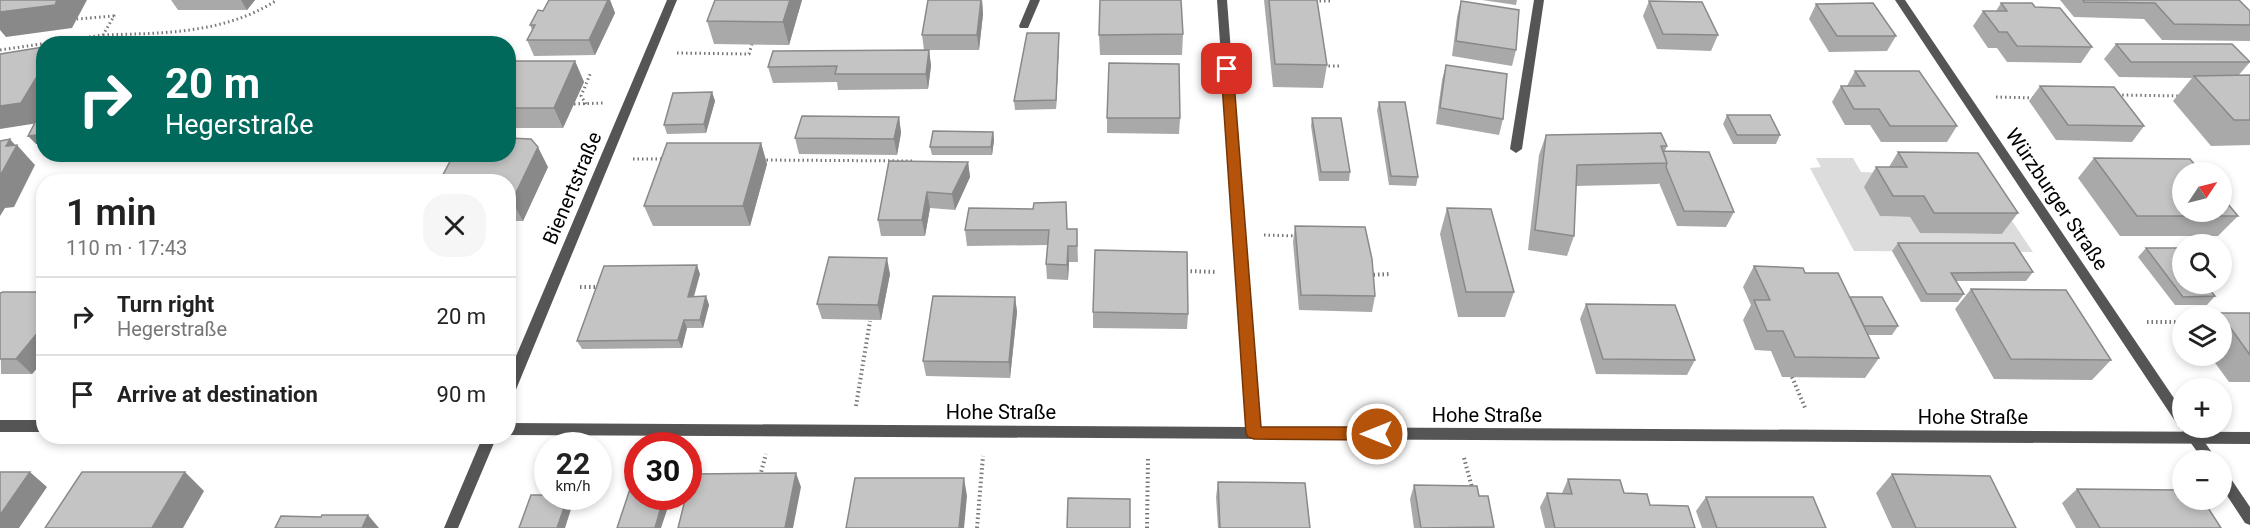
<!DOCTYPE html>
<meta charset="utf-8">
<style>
body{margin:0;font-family:Roboto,sans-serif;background:#f6f6f6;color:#222;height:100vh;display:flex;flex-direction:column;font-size:22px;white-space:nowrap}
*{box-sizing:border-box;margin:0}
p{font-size:20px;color:#767676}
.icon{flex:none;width:33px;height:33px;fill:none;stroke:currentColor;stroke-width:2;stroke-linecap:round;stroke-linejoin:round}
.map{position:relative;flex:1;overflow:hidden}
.details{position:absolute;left:36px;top:174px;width:480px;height:270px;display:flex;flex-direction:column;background:#fff;border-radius:24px;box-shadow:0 3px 9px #0003}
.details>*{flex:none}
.banner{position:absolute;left:36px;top:36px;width:480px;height:126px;border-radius:24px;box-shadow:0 3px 9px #0003;background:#00695c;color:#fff;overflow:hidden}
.needle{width:39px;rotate:55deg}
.tools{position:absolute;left:2172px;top:162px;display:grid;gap:12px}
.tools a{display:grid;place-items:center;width:60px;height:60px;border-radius:50%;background:#fff;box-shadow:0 3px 9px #0003;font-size:30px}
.speed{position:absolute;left:534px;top:432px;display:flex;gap:12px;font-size:30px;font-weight:700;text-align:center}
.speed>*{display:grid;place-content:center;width:78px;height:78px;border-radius:50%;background:#fff;box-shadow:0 3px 9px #0003;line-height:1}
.speed small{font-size:15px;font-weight:400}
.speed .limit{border:9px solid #d22;background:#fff;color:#111}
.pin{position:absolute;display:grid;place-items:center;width:51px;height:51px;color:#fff;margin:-26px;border-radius:12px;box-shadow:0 3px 9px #0006}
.me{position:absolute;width:66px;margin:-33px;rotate:270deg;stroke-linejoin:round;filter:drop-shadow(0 0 4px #0008)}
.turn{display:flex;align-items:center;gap:21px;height:126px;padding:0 30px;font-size:27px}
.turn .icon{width:78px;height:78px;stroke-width:2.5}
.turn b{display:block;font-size:42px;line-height:51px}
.round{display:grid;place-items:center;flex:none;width:63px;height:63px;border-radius:24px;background:#f6f6f6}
.overview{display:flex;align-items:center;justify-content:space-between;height:102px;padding:0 30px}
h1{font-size:36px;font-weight:600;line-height:45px}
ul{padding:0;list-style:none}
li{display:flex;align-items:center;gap:18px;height:78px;padding:0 30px;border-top:2px solid #e0e0e0}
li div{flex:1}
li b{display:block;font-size:22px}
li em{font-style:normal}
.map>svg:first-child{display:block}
.green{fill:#dcdcdc}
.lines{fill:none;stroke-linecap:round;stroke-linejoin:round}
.path-far1{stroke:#777;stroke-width:3;stroke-dasharray:1.5 3;stroke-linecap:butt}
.path{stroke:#777;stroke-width:4;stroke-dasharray:1.5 3;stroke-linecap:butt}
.service{fill:#555;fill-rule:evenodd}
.minor{fill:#555;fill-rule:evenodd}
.tertiary{fill:#555;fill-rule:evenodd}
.wall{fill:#a9a9a9}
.shaded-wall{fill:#898989}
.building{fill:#c4c4c4;stroke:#898989;stroke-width:1.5}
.route{fill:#b45309;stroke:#753606;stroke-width:1.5}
.labels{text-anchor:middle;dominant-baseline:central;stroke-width:4.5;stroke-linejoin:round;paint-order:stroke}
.street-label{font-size:20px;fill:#000;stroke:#fff}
</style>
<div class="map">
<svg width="2250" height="528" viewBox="0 0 2250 528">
<rect width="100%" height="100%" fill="#fff"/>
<path class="green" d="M1816,158H1853L1861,172L1885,173L1880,216L1910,217L1920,233L2002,234L2012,221L2033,252L1854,251L1810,168L1821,167Z"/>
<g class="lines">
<path class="path-far1" d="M1315,1H1332
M103,35C164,33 224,34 277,0
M0,50L103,35L114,16L77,19
M677,53L749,54L752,44
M1324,66H1342
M1996,97L2036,98
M2119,98L2122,95L2182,96
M574,104L603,103
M586,104L581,96L591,72
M633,159H664
M762,160L913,161
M1264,235L1299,236"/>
<path class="path" d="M1186,271L1217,272
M1369,275L1391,274
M580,287H600
M2147,322H2182
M1792,377L1806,410
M856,406L870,321
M1464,458L1473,491
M760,476L766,454
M977,528L983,456
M1147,528L1148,457"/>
<path class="service" d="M1030,0H1040L1028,28H1020L1019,26Z
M1534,0H1544L1522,149L1516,153L1510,149Z"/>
<path class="minor" d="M667,0H677L515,392L513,396L508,397V375Z
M1217,0H1227L1260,427L2250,432V444L508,435V423L1247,427Z
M0,420H44V432H0Z
M483,436H497L458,528H444Z"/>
<path class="tertiary" d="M1895,0H1905L2182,410V425L2177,424Z
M2182,426V428H2195L2217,460H2203L2183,432L2181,428Z
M2222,471L2227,473L2250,507V525L2245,523L2222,488Z"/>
</g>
<path class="wall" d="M171,0H255L247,10H178Z
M549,0H610L615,13L595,55L534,56L527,40L532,30L530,25L543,11Z
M802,0L789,45L714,44L707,21Z
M982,0L983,14L979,50H924L922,35Z
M1264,0H1317L1327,65L1323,88L1273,87Z
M1482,0H1517L1516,5Z
M2060,0H2239L2250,11V41L2162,40L2144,19L2074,17Z
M1461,1L1516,50L1512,66L1452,56L1457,17Z
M1649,1L1718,35L1711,51L1657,49L1643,16Z
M2001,3L2035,7L2092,47L2081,63L2007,62L1997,48H1988L1973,26L1983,11H1996Z
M1816,4L1896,36L1887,51L1829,52L1809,19Z
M1059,33V42L1056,109L1015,110L1014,101Z
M1183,34L1182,55H1100L1099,35Z
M2116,44L2250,62L2238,76L2250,75V145L2211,146L2173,101L2192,78L2119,77L2104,59Z
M929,50L931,66L928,89L838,90L837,82L773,83L768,67Z
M575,61L584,82L563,128H508V62Z
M1446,65L1503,119L1499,135L1436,124L1442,80Z
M1855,71L1957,126L1947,142H1881L1870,125H1845L1832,102L1841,86H1847Z
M2040,86L2144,126L2132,142L2056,140L2029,101Z
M712,92L715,101L706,133L667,134L664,125Z
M1379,102L1418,177L1416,186L1389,185L1377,110Z
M1727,115L1780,135L1776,144H1733L1723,124Z
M899,117L901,133L897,155L799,154L795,138Z
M1107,118H1180L1179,134L1107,133Z
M1312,118L1350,172L1349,181H1319L1311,126Z
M993,132L994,140L992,155H932L930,147Z
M1546,135L1667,146L1665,151L1734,212L1726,227L1677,226L1659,183L1658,184L1576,186L1574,236L1567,256L1528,250L1539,155Z
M761,143L767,164L750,226H653L644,206Z
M1898,152L2018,213L2002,234L1920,233L1910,217L1880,216L1864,187L1876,167H1889Z
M2094,158L2238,216L2218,236H2120L2078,178Z
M968,162L970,177L955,210L930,208L925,236H881L878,220Z
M548,167L523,221H508V182Z
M1447,208L1514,292L1505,317H1458L1440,234Z
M1295,226L1375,296L1372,312L1299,310L1293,242Z
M1077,229L1078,262H1069L1068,280L1047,279L1046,264L1048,245L967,246L965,230Z
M1898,243L2033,272L2026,281H1956L1964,294L1958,302H1921L1892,251Z
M2146,248L2215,296L2207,305H2175L2138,257Z
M1754,266L1805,273L1850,297L1898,326L1892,335H1868L1879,358L1865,378L1782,377L1771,351L1755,350L1743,320L1751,305L1743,287Z
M700,274L694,297L706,296L709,305L703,328H687L682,348L582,349L577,341Z
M890,274L881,320L822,319L817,304Z
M1971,289L2111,360L2092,380L1994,379L1955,309Z
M44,292V360L32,374H1L0,293Z
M1015,297L1017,312L1010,378L926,376L923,361Z
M1586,304L1695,360L1687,375L1596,374L1580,319Z
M1093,312L1188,314L1187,329L1093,328Z
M2218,313H2250V382H2229L2210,356H2222V316H2214Z
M1892,474L2016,528H1892L1876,493Z
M1568,479L1624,493L1650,505L1695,528H1545L1540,507L1547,493H1562Z
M1218,482L1310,528H1218L1216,497Z
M1414,485L1479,496L1493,528H1414L1410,499Z
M2077,489L2221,528H2076L2062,503Z
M1706,497L1826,528H1702L1696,511Z"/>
<path class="shaded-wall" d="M57,0H87L72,28L6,37L0,30V12Z
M241,0H255L247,10Z
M608,0H610L615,13L595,55L589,40Z
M790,0H802L789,45L783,22Z
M982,0L983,14L979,50L977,35Z
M1059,33V42L1056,109V100Z
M929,50L931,66L928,89L926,74Z
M44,58V114L38,123L0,129V106L41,63Z
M575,61L584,82L563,128L554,108Z
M712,92L715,101L706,133L704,124Z
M899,117L901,133L897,155L894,139Z
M993,132L994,140L992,155L991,147Z
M44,134V143L36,144L28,136Z
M10,139L16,146L17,145L35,165L14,207L5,208L0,216V176L6,146Z
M761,143L767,164L750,226L743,206Z
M538,147L548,167L523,221L512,201Z
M968,162L970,177L955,210L952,194Z
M927,192L930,208L925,236L922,220Z
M1068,246L1069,262L1068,280L1067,265Z
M887,258L890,274L881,320L878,305Z
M697,265L700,274L691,305L688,297Z
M706,296L709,305L703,328L700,320Z
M1015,297L1017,312L1010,378L1009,362Z
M684,320L687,328L682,348L678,340Z
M43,325L44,326V360L32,374L16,359Z
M30,472L47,487L19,528H0V515Z
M185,472L204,491L183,528H152Z
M796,473L801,487L793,528H785Z
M964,478L967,496L964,528H959Z
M568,496H569L573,503L565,528H557Z
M664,496H670L671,498L661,528H655Z
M368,515L379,528H362Z"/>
<path class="building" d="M0,0H57L55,5L0,12Z
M549,0H608L589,40H527L535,25H530L538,10L543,11Z
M715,0H790L783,22L707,21Z
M928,0H981L977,35H922Z
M1100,0H1181L1183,34L1099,35Z
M1269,0H1317L1327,65L1275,64Z
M2083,0H2239L2250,11V25L2174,24L2155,3L2084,2Z
M1461,1L1519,10L1516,50L1456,41Z
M1649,1L1702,2L1718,35L1663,34Z
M1873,3L1896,36H1837L1816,4Z
M2001,3H2032L2035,7L2060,8L2092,47L2017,46L2007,32H1999L1983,11H2007Z
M1027,33H1059L1056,100L1014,101Z
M2116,44H2232L2250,62H2131Z
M44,47V58L41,63H44V65L21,103L0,106V54Z
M929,50L926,74H835L837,66L768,67L773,51Z
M509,61H575L554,108H508Z
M1109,63L1179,64L1180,118H1107Z
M1446,65L1507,74L1503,119L1440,108Z
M1855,71H1919L1957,126H1890L1879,109H1854L1841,86H1865Z
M2250,75V120H2234L2194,76Z
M2040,86L2114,87L2144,126L2068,125Z
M712,92L704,124L664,125L673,93Z
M1379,102H1405L1418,177L1391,176Z
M40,113H44V134L28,136Z
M1727,115H1770L1780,135H1737Z
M802,116L899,117L894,139L795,138Z
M1312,118H1341L1350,172H1321Z
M933,131L993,132L991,147H930Z
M1661,133L1667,146H1661L1667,163L1577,165L1574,236L1535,230L1546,135Z
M508,138L531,139L538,147L512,201H508V182H439L454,154H508Z
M10,139L6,146L17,145L0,176V141Z
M667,143H761L743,206H644Z
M1663,151L1709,152L1734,212L1684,211L1666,167L1667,163Z
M1898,152L1978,153L2018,213H1934L1924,196H1893L1876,167H1907Z
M2094,158L2190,159L2201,172H2182V212H2222V197L2238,216H2137Z
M889,161L968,162L952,194L927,192L922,220H878Z
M1066,202L1067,229H1077V246H1068L1067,265L1046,264L1049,230H965L969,208L1033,209L1034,203Z
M1447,208L1491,209L1514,292H1466Z
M1295,226L1365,227L1372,259L1375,296L1301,295Z
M1898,243H2014L2033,272L1951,273L1964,294H1927Z
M2146,248H2178L2182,254V284H2205L2215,296L2183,297Z
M1095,250L1187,252L1188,314L1093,312Z
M829,257L887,258L878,305L817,304Z
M697,265L688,297L706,296L700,320H684L678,340L577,341L604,266Z
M1754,266L1803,268L1805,273H1838L1879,358L1795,357L1783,331H1767L1754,300H1770Z
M1971,289L2066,290L2111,360L2011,359Z
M3,292H44V325L16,359H0V293Z
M933,296L1015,297L1009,362L923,361Z
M1850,297H1882L1898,326H1864Z
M1586,304L1675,305L1695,360L1603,359Z
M2218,313H2250V355L2222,316Z
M0,472H30L0,515Z
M82,472H185L152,528H45Z
M796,473L785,528H678L686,496H688V486L692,474Z
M1892,474L1990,476L2016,528H1916Z
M855,478H964L959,528H846Z
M1568,479L1620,480L1624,493L1647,494L1650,505L1688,506L1695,528H1555L1547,493L1572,494Z
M1218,482L1305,483L1310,528H1220Z
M1414,485L1477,486L1479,496H1488L1494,527L1421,528Z
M630,489H638V496H664L655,528H617Z
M2077,489L2182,490V500H2203L2221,528H2100Z
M531,495H548V496H568L557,528H519Z
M1706,497H1813L1826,528H1717Z
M1068,498L1130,499V528H1067Z
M322,515H368L362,528H275L281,516L321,517Z"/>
<path class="route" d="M1227,65L1233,69L1261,427H1377L1382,429L1384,434L1382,438L1377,440L1254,439L1248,437L1246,433L1221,69Z"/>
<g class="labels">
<g class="street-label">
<text transform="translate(572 188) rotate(-67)">Bienertstraße</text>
<text transform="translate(2057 199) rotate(56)">Würzburger Straße</text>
<text x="1001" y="412">Hohe Straße</text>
<text x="1487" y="415">Hohe Straße</text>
<text x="1973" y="417">Hohe Straße</text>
</g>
</g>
</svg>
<div class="tools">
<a><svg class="needle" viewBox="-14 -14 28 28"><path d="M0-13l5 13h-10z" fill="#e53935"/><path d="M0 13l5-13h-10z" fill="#767676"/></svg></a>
<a><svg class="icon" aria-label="search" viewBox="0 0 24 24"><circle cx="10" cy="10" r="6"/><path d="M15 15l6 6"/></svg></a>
<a><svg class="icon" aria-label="layers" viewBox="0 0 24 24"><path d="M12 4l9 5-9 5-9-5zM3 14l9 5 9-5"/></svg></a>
<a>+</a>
<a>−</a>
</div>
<div class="speed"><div>22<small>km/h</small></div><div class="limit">30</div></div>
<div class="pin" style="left:1227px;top:69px;background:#d93025"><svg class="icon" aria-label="arrive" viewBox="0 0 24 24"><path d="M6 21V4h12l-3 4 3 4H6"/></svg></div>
<svg class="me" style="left:1377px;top:434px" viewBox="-20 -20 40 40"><circle r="17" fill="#b45309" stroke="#fff" stroke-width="3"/><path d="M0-11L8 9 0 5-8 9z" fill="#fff"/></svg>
<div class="banner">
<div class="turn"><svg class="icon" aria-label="right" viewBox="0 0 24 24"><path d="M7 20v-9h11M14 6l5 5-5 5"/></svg><div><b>20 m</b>Hegerstraße</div></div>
</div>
<section class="details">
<div class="overview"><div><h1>1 min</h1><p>110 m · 17:43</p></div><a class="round"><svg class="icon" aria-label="close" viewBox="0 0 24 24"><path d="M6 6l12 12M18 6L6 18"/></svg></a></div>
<ul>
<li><svg class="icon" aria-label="right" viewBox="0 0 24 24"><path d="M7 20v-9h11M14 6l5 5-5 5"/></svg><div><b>Turn right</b><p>Hegerstraße</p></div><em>20 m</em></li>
<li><svg class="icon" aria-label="arrive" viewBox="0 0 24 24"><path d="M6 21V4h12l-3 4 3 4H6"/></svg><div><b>Arrive at destination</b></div><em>90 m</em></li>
</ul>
</section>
</div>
